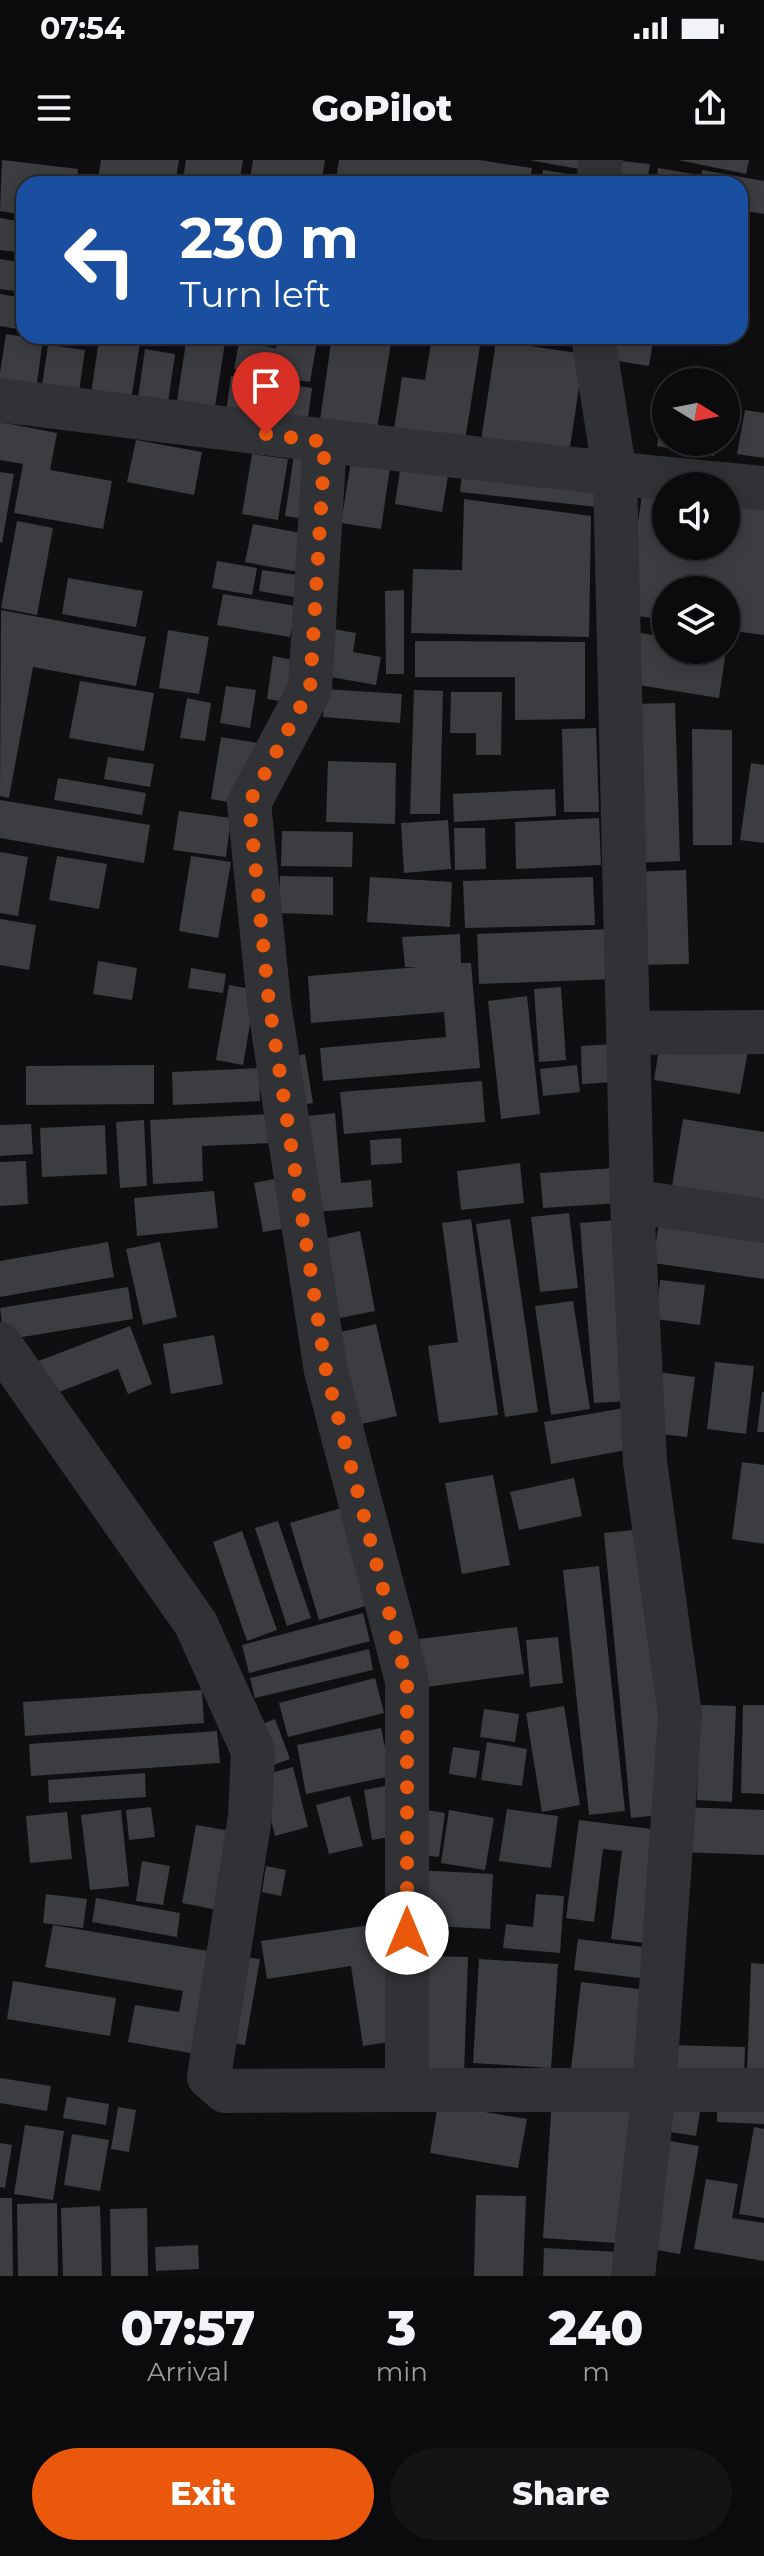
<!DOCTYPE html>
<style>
body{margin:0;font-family:Montserrat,sans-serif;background:#141416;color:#f1f3f6;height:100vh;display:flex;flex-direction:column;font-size:30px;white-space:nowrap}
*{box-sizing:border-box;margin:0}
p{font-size:26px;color:#9a9b9d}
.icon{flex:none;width:44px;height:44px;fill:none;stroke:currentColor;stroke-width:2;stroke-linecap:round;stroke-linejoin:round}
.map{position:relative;height:2116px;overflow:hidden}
.side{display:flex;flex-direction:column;background:#0b0b0d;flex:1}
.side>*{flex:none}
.hud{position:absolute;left:16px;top:16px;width:732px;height:168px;border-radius:24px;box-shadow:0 4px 20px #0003,0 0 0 2px #2b2b2e;background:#1a4fa0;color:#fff;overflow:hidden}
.needle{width:52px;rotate:100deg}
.controls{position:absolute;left:652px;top:208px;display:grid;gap:16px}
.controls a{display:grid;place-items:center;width:88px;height:88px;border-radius:50%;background:#0b0b0d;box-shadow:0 4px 20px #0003,0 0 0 2px #2b2b2e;font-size:40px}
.pin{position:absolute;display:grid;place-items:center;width:68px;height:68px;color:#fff;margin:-82px -34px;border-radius:50% 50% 50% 0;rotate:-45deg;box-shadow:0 0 8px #0007}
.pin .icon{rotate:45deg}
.me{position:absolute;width:88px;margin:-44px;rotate:0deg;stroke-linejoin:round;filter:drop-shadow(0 0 6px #0008)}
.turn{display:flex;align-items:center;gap:28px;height:168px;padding:0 32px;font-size:36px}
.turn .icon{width:104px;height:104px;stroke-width:2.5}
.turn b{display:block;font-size:56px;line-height:68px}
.eta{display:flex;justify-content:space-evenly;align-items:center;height:136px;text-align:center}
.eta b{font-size:48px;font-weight:800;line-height:56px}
.primary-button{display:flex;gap:16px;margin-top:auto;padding:16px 32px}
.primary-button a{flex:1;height:92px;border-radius:48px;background:#ea580c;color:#fff;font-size:32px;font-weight:800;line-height:92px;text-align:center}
.primary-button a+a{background:#141416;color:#f1f3f6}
.status{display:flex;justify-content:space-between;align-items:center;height:56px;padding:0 40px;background:#0b0b0d;direction:ltr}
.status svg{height:22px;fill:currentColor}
header{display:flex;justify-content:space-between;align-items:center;height:104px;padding:0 32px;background:#0b0b0d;font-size:36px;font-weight:800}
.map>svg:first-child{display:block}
.building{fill:#3b3d41}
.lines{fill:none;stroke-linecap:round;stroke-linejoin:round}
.minor{stroke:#303236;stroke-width:44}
.route{stroke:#ea580c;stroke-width:14;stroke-dasharray:0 25.2}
</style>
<div class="status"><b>07:54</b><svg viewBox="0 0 49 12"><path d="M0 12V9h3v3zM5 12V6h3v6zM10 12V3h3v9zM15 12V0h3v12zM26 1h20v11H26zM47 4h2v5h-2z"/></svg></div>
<header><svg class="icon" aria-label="menu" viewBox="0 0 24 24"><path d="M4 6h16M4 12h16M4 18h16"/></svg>GoPilot<svg class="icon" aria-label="share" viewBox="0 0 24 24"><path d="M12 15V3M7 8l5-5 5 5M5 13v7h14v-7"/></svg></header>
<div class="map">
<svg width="764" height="2116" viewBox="0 0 764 2116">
<rect width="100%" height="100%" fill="#0f0f11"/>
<path class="building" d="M2,0L78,9L76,24H24V55L0,51Z
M101,0H179L175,24H97Z
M186,0H243L239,24H182Z
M253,0H325L321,24H249Z
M339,0H479L532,8L529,24H368L336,19Z
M529,0H591L590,11Z
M613,0L650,4L647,24H608Z
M678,0H749L746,14Z
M658,8L693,14L691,24H656Z
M543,10L589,17L588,24H541Z
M702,10L764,21V54L740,50V24H700Z
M0,58L24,62V93L0,90Z
M0,99L24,103V132L0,129Z
M0,134L24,138V170L0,166Z
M6,174L43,180L35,236L0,230V213Z
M53,176H141L130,247L90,241L98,186L52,180Z
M187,176H226L214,253L176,247Z
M278,176H318L310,222L234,209L239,182L276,188Z
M332,176L391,183L377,269L320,260Z
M432,176H457L481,180L464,287L393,276L402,217L425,220Z
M610,176H654L649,206L606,199Z
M496,181L584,194L569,294L481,281Z
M48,185L85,190L77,246L40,240Z
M145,189L175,194L166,257L136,252Z
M231,216L312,228L307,265L226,253Z
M664,242L666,282H717L714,296L657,286Z
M745,250L764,253V298L737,294Z
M0,262L57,273L50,310L112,321L103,369L14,353L23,304L0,300Z
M136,280L202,292L194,335L127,322Z
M295,288L316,292L305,359L285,356Z
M252,294L288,299L278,360L242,354Z
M352,295L391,301L381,369L341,363Z
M402,296L450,304L442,352L395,344Z
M463,306L600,321L598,347L460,332Z
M0,312L14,314L2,383L0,382Z
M644,322L666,325V386H726V334L764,340V475L726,470V430H666V460L624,454Z
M464,339L591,356L589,477L411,473L413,409L462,410Z
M17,361L53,368L37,455L1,448Z
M253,364L306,374L299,412L245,402Z
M217,401L257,408L252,435L212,428Z
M262,410L304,416L300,438L259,431Z
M68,418L143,431L136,467L62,454Z
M404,430V514H386L385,431Z
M223,434L296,446L290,477L217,465Z
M1,450L146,477L136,526L33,507L9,638L0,636Z
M327,468L356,473L353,492L381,497L376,525L319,515Z
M168,470L209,477L199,534L159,528Z
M640,473L666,477V490H726L719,538L632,524Z
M415,481L585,482V559L515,560V517H415Z
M273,496L293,500L286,542L267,539Z
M80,521L154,533L144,591L69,578Z
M226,526L256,530L250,568L220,563Z
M325,529L402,534L400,563L323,557Z
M414,530L443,531L440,654H410Z
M451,532H502L501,595H476V573H450Z
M187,538L211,543L205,581L180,578Z
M675,543L680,701L636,703L631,544Z
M596,568L599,652H564L562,569Z
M692,569L732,570V685H693Z
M221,577L257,583L246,645L211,639Z
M108,597L154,604L150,627L104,619Z
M328,601L396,603L395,664L326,662Z
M751,603L764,605V683L740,680Z
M58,618L146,633L142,655L54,640Z
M555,629L556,656L454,662L453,634Z
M0,640L150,665L144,703L0,678Z
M179,651L231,658L226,697L173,690Z
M599,658L601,705L516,709L515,662Z
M448,660L451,709L404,713L401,663Z
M454,668H485L486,709L455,710Z
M282,671L353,672L352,707L281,706Z
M0,692L28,697L18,756L0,753Z
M57,696L107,704L99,749L49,740Z
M191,696L231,702L218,778L179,771Z
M686,710L689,804L633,805L630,712Z
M280,716L333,717V755L279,753Z
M370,717L452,722L450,767L367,762Z
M593,717L595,765L465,768L463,721Z
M0,759L36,765L29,810L0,805Z
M614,769L616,819L479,824L477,774Z
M460,774L461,803H471L480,908L323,921L320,888L446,877L444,852L311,863L308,816L419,807H405L402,777Z
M98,801L137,808L132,840L93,834Z
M191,808L226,814L223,833L188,828Z
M229,825L256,830L243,905L216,900Z
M561,827L566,900L539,902L534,829Z
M527,836L540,954L501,959L488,841Z
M661,877L748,891L740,934L654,920Z
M614,884L616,922L582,924L581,886Z
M305,894L313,943L294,946L287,898Z
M154,905V944L26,945V906Z
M577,905L580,932L543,936L540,909Z
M259,908L260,941L173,945L172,912Z
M482,921L485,962L344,974L340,932Z
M335,953L341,1023L371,1020L373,1047L315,1052L308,956Z
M271,954L272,983L202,986L203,1021L153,1024L150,960Z
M683,959L764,972V1041L672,1026Z
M144,960L147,1026L120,1028L116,962Z
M31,964L33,994L0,996V965Z
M105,965L107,1014L42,1017L40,968Z
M401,978L402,1003L371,1005L370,980Z
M26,1001L28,1044L0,1046V1002Z
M520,1003L524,1043L461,1050L457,1011Z
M615,1008L618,1043L543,1048L540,1013Z
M284,1017L293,1067L263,1072L254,1023Z
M214,1031L218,1068L137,1076L134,1038Z
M569,1053L578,1128L540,1132L531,1057Z
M471,1059L498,1255L439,1263L428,1186L458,1182L442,1063Z
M510,1059L538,1252L505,1257L476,1064Z
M618,1060L631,1241L594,1243L580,1063Z
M659,1061L764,1075V1119L653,1103Z
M360,1071L375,1151L340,1158L324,1079Z
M108,1082L114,1117L0,1137V1101Z
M160,1082L177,1157L143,1165L126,1089Z
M660,1120L705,1125L700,1165L656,1159Z
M128,1127L133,1159L4,1180L0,1148Z
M573,1141L590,1249L551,1255L535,1146Z
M376,1164L397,1256L357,1265L336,1173Z
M130,1166L152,1224L128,1234L118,1209L49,1236L36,1202Z
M214,1175L223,1224L171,1234L163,1184Z
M715,1202L754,1206L746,1274L707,1269Z
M658,1212L695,1217L687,1277L651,1273Z
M762,1232H764V1272H757Z
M624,1248L632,1289L551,1304L544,1262Z
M742,1302L764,1305V1384L732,1379Z
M493,1315L510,1405L462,1414L445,1323Z
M574,1318L582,1356L519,1370L510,1332Z
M348,1346L375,1443L319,1460L290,1363Z
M278,1361L311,1458L287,1466L255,1368Z
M644,1369L669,1654L631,1658L604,1373Z
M242,1371L277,1470L247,1481L213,1382Z
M599,1406L625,1651L589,1655L563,1410Z
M363,1453L370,1481L249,1513L242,1485Z
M517,1467L524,1514L426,1527L419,1479Z
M558,1477L563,1523L530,1527L526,1480Z
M369,1489L373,1510L255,1538L250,1518Z
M375,1518L384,1553L288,1577L279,1543Z
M202,1530L204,1563L25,1576L23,1542Z
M700,1545L736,1546L732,1642L697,1640Z
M743,1545H764V1634L741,1633Z
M564,1546L580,1645L542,1652L526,1553Z
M484,1549L519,1554L515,1582L480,1577Z
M275,1559L290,1599L263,1609L248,1570Z
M381,1568L391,1616L306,1634L297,1585Z
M217,1571L220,1603L31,1616L29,1584Z
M487,1582L527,1589L522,1626L481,1620Z
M453,1587L480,1591L476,1618L449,1614Z
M293,1607L308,1667L275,1676L260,1616Z
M145,1613L146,1637L49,1643L48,1620Z
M386,1626L394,1676L372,1680L364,1630Z
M350,1636L363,1686L329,1694L316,1645Z
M151,1647L155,1677L129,1680L126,1650Z
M680,1647L764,1650V1695L678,1692Z
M420,1649L445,1653L439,1697L414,1694Z
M507,1649L558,1656L551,1708L499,1701Z
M121,1650L129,1726L90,1730L81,1655Z
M449,1650L494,1658L485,1710L441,1703Z
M67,1652L72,1699L30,1703L26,1656Z
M579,1660L659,1670L645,1783L611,1779L622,1691L603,1689L594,1762L566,1758Z
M196,1665L231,1671L218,1750L182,1743Z
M142,1701L170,1706L163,1745L136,1741Z
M266,1706L286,1710L281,1736L262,1732Z
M416,1710L493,1714L490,1769L413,1765Z
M46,1734L87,1739L83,1768L43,1763Z
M536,1734L564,1736L560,1793L503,1788L506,1764L533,1767Z
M96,1738L180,1753L177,1777L92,1762Z
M384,1763L401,1880L363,1886L351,1806L267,1819L261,1781Z
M53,1765L214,1792L196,1894L128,1882L135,1845L179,1852L183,1831L45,1807Z
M578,1779L652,1788L648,1819L574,1810Z
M231,1795L260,1799L245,1885L217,1880Z
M417,1796L468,1797L464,1914L413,1912Z
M479,1799L558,1804L551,1908L473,1903Z
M751,1803L764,1804V1915L747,1914Z
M13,1821L116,1838L110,1876L7,1859Z
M581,1822L647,1830L637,1917L571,1909Z
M669,1885L745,1887L744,1915L667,1912Z
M0,1918L51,1926L47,1951L0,1943Z
M67,1937L109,1944L106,1965L63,1958Z
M552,1938L639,1944L630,2084L543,2078Z
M661,1939L701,1946L696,1976L656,1970Z
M717,1939L764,1941V1964L717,1962Z
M438,1944L527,1959L518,2008L430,1993Z
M118,1947L136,1950L129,1992L111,1989Z
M25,1965L64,1971L53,2040L14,2034Z
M754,1967L764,1969V2058L739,2054Z
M72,1974L109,1980L100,2031L64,2025Z
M664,1980L699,1986L680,2094L646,2088Z
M0,1983L12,1985L5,2028L0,2027Z
M706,2019L738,2024L732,2058L764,2063V2101L694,2089Z
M476,2035L526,2036L523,2116H474Z
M0,2038H12L13,2116H0Z
M57,2043L58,2116H18L17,2044Z
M100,2046L102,2116H63L61,2048Z
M147,2048L148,2116H111L110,2049Z
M198,2085L199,2109L156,2111L155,2087Z
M544,2088L621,2092L620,2116H543Z"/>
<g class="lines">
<path class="minor" d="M598,24L601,0
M593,176L615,315L632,1041L645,1302L680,1555L654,1930L633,2116
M0,240C254,272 509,305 764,328
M325,282L310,529L249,643L269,843L326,1211L407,1521V1930H764
M630,873L764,872
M632,1041L764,1061
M0,1184L196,1464L253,1591L250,1657L209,1917L225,1931L407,1930"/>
</g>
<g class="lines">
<path class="route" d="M266,274L325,282L310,529L249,643L269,843L326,1211L407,1521V1773"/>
</g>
</svg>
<div class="controls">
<a><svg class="needle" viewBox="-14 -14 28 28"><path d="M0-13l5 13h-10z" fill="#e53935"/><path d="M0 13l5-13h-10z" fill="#9a9b9d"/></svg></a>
<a><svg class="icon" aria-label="sound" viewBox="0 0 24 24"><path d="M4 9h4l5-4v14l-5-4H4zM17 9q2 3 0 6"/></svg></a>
<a><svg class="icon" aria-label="layers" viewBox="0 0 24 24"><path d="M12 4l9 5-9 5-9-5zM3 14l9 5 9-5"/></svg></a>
</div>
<div class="pin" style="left:266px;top:274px;background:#d93025"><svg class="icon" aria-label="arrive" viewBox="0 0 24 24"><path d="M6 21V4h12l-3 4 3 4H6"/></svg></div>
<svg class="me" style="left:407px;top:1773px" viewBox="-20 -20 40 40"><circle r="19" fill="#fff"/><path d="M0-13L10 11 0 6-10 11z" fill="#ea580c"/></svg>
<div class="hud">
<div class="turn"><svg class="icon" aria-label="left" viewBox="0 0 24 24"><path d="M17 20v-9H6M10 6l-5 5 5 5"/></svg><div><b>230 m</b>Turn left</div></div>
</div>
</div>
<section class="side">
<div class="eta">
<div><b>07:57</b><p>Arrival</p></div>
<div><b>3</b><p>min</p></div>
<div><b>240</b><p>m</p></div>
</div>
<div class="primary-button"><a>Exit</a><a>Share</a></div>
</section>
